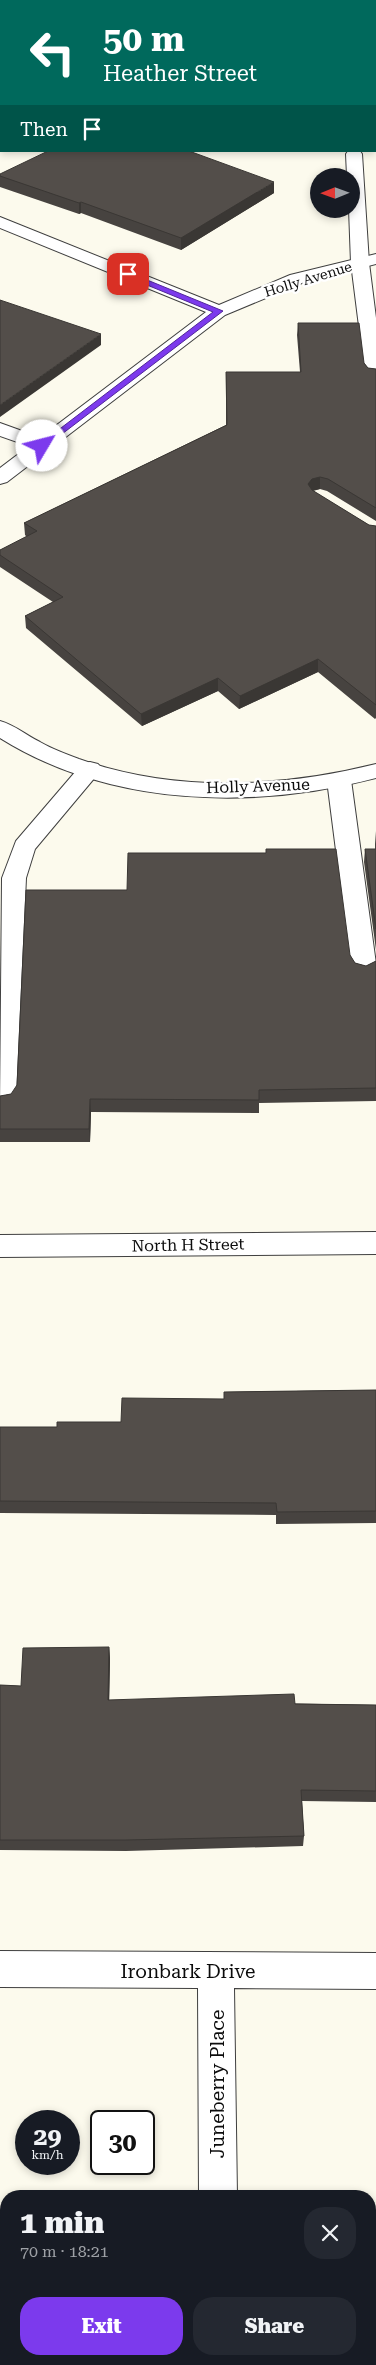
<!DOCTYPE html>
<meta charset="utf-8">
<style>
body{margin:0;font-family:"Roboto Serif",serif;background:#242831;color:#f1f3f6;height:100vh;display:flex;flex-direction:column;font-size:19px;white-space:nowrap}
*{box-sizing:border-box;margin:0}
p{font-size:16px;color:#9ea1a6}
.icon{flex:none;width:28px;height:28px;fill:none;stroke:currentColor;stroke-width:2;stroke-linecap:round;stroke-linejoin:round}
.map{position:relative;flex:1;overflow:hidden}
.details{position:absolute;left:0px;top:2190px;width:376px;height:175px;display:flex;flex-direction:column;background:#171b24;border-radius:20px 20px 0 0;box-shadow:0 2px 8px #0003}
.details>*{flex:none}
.hud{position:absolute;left:0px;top:0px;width:376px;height:152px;box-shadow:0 2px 8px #0003;background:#00695c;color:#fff;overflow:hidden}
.needle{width:32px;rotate:269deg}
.fabs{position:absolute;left:310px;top:168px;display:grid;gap:10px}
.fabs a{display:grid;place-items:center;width:50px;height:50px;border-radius:50%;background:#171b24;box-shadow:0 2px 8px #0003;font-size:25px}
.speed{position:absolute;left:15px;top:2110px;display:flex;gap:10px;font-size:25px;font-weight:700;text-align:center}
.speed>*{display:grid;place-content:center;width:65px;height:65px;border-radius:50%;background:#171b24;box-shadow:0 2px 8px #0003;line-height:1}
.speed small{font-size:12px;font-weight:400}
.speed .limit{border:2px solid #111;border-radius:8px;background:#fff;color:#111}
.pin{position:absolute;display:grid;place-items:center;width:42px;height:42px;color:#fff;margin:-21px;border-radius:10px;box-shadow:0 2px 8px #0006}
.me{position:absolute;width:55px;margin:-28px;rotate:53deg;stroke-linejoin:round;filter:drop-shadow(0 0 4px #0008)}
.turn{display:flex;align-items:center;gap:18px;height:105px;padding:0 20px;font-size:22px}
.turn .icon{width:65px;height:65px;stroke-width:2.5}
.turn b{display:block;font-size:35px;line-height:42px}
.then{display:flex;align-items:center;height:48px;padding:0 20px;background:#0003;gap:10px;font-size:19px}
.round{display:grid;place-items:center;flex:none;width:52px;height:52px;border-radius:20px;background:#242831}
.summary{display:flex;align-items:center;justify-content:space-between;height:85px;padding:0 20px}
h1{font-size:30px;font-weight:800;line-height:38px}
.cta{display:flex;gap:10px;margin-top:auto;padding:10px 20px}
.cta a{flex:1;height:58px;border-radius:20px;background:#7c3aed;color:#fff;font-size:20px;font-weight:800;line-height:58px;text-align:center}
.cta a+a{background:#242831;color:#f1f3f6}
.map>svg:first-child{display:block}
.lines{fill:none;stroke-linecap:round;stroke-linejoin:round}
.service-casing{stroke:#3f3f3f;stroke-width:2}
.minor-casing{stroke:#3f3f3f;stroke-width:2}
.tertiary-casing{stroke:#3f3f3f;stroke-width:2}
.secondary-casing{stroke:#2e2e2e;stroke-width:2}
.service{fill:#fff;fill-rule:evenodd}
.minor{fill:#fff;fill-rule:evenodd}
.tertiary{fill:#fff;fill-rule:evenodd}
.secondary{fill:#f4f0b0;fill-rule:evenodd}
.wall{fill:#474340}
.shaded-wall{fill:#3a3734}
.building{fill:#534e4a;stroke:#3a3734}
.route{fill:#7c3aed;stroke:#51269a}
.labels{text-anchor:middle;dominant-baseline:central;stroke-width:5;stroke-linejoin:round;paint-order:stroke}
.far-street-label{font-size:14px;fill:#0c0c0c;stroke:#fff}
.street-label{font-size:16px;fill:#0c0c0c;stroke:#fff}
.near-street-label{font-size:19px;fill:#0c0c0c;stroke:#fff}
</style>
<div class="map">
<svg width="376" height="2365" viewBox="0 0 376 2365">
<rect width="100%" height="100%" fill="#fcfaed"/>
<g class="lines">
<defs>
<path id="service" d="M348,151H360L362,154L369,263L376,318V379L367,378L365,374L351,263L349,209H351V176H347L346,154Z
M0,423L50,441L53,445L50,449L43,451L0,436Z
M90,762L98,764L102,769L35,849L26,878L16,1098L12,1105L0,1107L2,878L16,841L82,764Z
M339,773L347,775L351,780L376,964L373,974L364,977L355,974L351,968L327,780L331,775Z"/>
<path id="minor" d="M0,217L219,305L290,275L376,254V264L302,283L225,315L7,482L0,484V468L206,312L0,228Z
M0,721C15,725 27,736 40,742C52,749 66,754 79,759C174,793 280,788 376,764V778C254,810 110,807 0,738Z
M0,1951L376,1953V1989L234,1988L237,2196H199L198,1988L0,1987Z
M199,2359H239V2365H199Z"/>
<path id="tertiary" d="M376,1232V1254L0,1257V1235Z"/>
<path id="secondary" d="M1,84V94L0,95V85Z"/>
</defs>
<use href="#service" class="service-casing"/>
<use href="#minor" class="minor-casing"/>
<use href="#tertiary" class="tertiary-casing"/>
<use href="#secondary" class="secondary-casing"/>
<use href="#service" class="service"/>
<use href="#minor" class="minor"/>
<use href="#tertiary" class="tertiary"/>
<use href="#secondary" class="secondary"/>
</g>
<path class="wall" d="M375,32L376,33V140L375,139Z
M0,174L274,193L181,250L81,213L79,214L0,187Z
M298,323L364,363L368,368L376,369V521L327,491L320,489L313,491L369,525L376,526V718L375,719L318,672L239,709L218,691L142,726L26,628L25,616L53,602L0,567V550L27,537L25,535L24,523L226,425V372H300L297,335Z
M376,831V950L364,862L365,849H375V844Z
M350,955L355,963L366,966L376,961V1101L259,1103V1113L91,1112L90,1142H0V1096L11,1094Z
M376,1390V1523L276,1524V1515L0,1513V1427H57L121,1422L224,1399V1392Z
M109,1647L110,1659L109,1700L376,1705V1802L302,1801L304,1836L303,1846L126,1851L0,1850V1685L21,1686Z"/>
<path class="shaded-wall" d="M77,0H105L102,1H74Z
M1,32V44L0,45V33Z
M274,182V193L181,250V238Z
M81,202V213L79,214V203Z
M101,334V345L0,417V405Z
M320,477V489L311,491L308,484L312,479Z
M318,659V672L239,709L240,696Z
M218,678V691L142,726L141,714Z
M90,1099L91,1112L90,1142L89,1129Z
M109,1647L110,1659L109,1711L108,1700Z
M6,2253V2299L3,2365H1Z"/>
<path class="building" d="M0,0H77L74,1H1V32L0,33Z
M375,32L376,33V128L375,127Z
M48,151H189L274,182L181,238L81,202L79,203L0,176V174Z
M0,300L101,334L0,405Z
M298,323H359L364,363L368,368L376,369V508L328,479L320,477L312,479L308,484L312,490L369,525L376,526V705L318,659L240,696L218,678L141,714L25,616L63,597L0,555V550L37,531L24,523L227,425L226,372H301Z
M266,849H336L350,955L355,963L366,966L376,961V1088L259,1090V1100L90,1099L89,1129H0V1096L11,1094L17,1085L26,890H127L128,853H266Z
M365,849H376V929Z
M376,1390V1511L277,1512L276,1503L0,1501V1427H57V1422H121L122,1398L224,1399V1392Z
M109,1647L108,1700L294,1694L295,1704L376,1705V1791L301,1790L304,1836L126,1840H0V1685L21,1686L23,1648Z
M6,2239L1,2365H0V2240Z"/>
<path class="route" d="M125,273H130L223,311L45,447H40V444L213,312L125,276Z"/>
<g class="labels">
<g class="far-street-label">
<text transform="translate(308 279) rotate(-17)">Holly Avenue</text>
</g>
<g class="street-label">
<text transform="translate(258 786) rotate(-2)">Holly Avenue</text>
<text transform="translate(188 1245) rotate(-1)">North H Street</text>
</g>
<g class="near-street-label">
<text x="188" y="1971">Ironbark Drive</text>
<text transform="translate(217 2084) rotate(-90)">Juneberry Place</text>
</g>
</g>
</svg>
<div class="fabs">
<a><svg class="needle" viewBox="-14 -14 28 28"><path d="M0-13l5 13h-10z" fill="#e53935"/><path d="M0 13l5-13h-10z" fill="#9ea1a6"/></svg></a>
</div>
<div class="speed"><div>29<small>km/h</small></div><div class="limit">30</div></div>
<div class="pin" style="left:128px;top:274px;background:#d93025"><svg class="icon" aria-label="arrive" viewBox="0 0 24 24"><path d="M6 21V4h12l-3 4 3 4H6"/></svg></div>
<svg class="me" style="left:42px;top:446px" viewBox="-20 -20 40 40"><circle r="19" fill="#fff"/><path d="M0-13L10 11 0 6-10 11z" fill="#7c3aed"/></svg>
<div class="hud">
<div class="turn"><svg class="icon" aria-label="left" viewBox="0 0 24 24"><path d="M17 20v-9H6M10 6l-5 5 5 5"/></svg><div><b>50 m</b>Heather Street</div></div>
<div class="then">Then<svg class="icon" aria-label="arrive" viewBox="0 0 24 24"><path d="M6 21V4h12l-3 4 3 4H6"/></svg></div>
</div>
<section class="details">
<div class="summary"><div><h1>1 min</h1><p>70 m · 18:21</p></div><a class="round"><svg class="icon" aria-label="close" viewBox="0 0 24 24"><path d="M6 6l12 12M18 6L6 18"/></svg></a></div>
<div class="cta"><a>Exit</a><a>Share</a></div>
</section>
</div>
